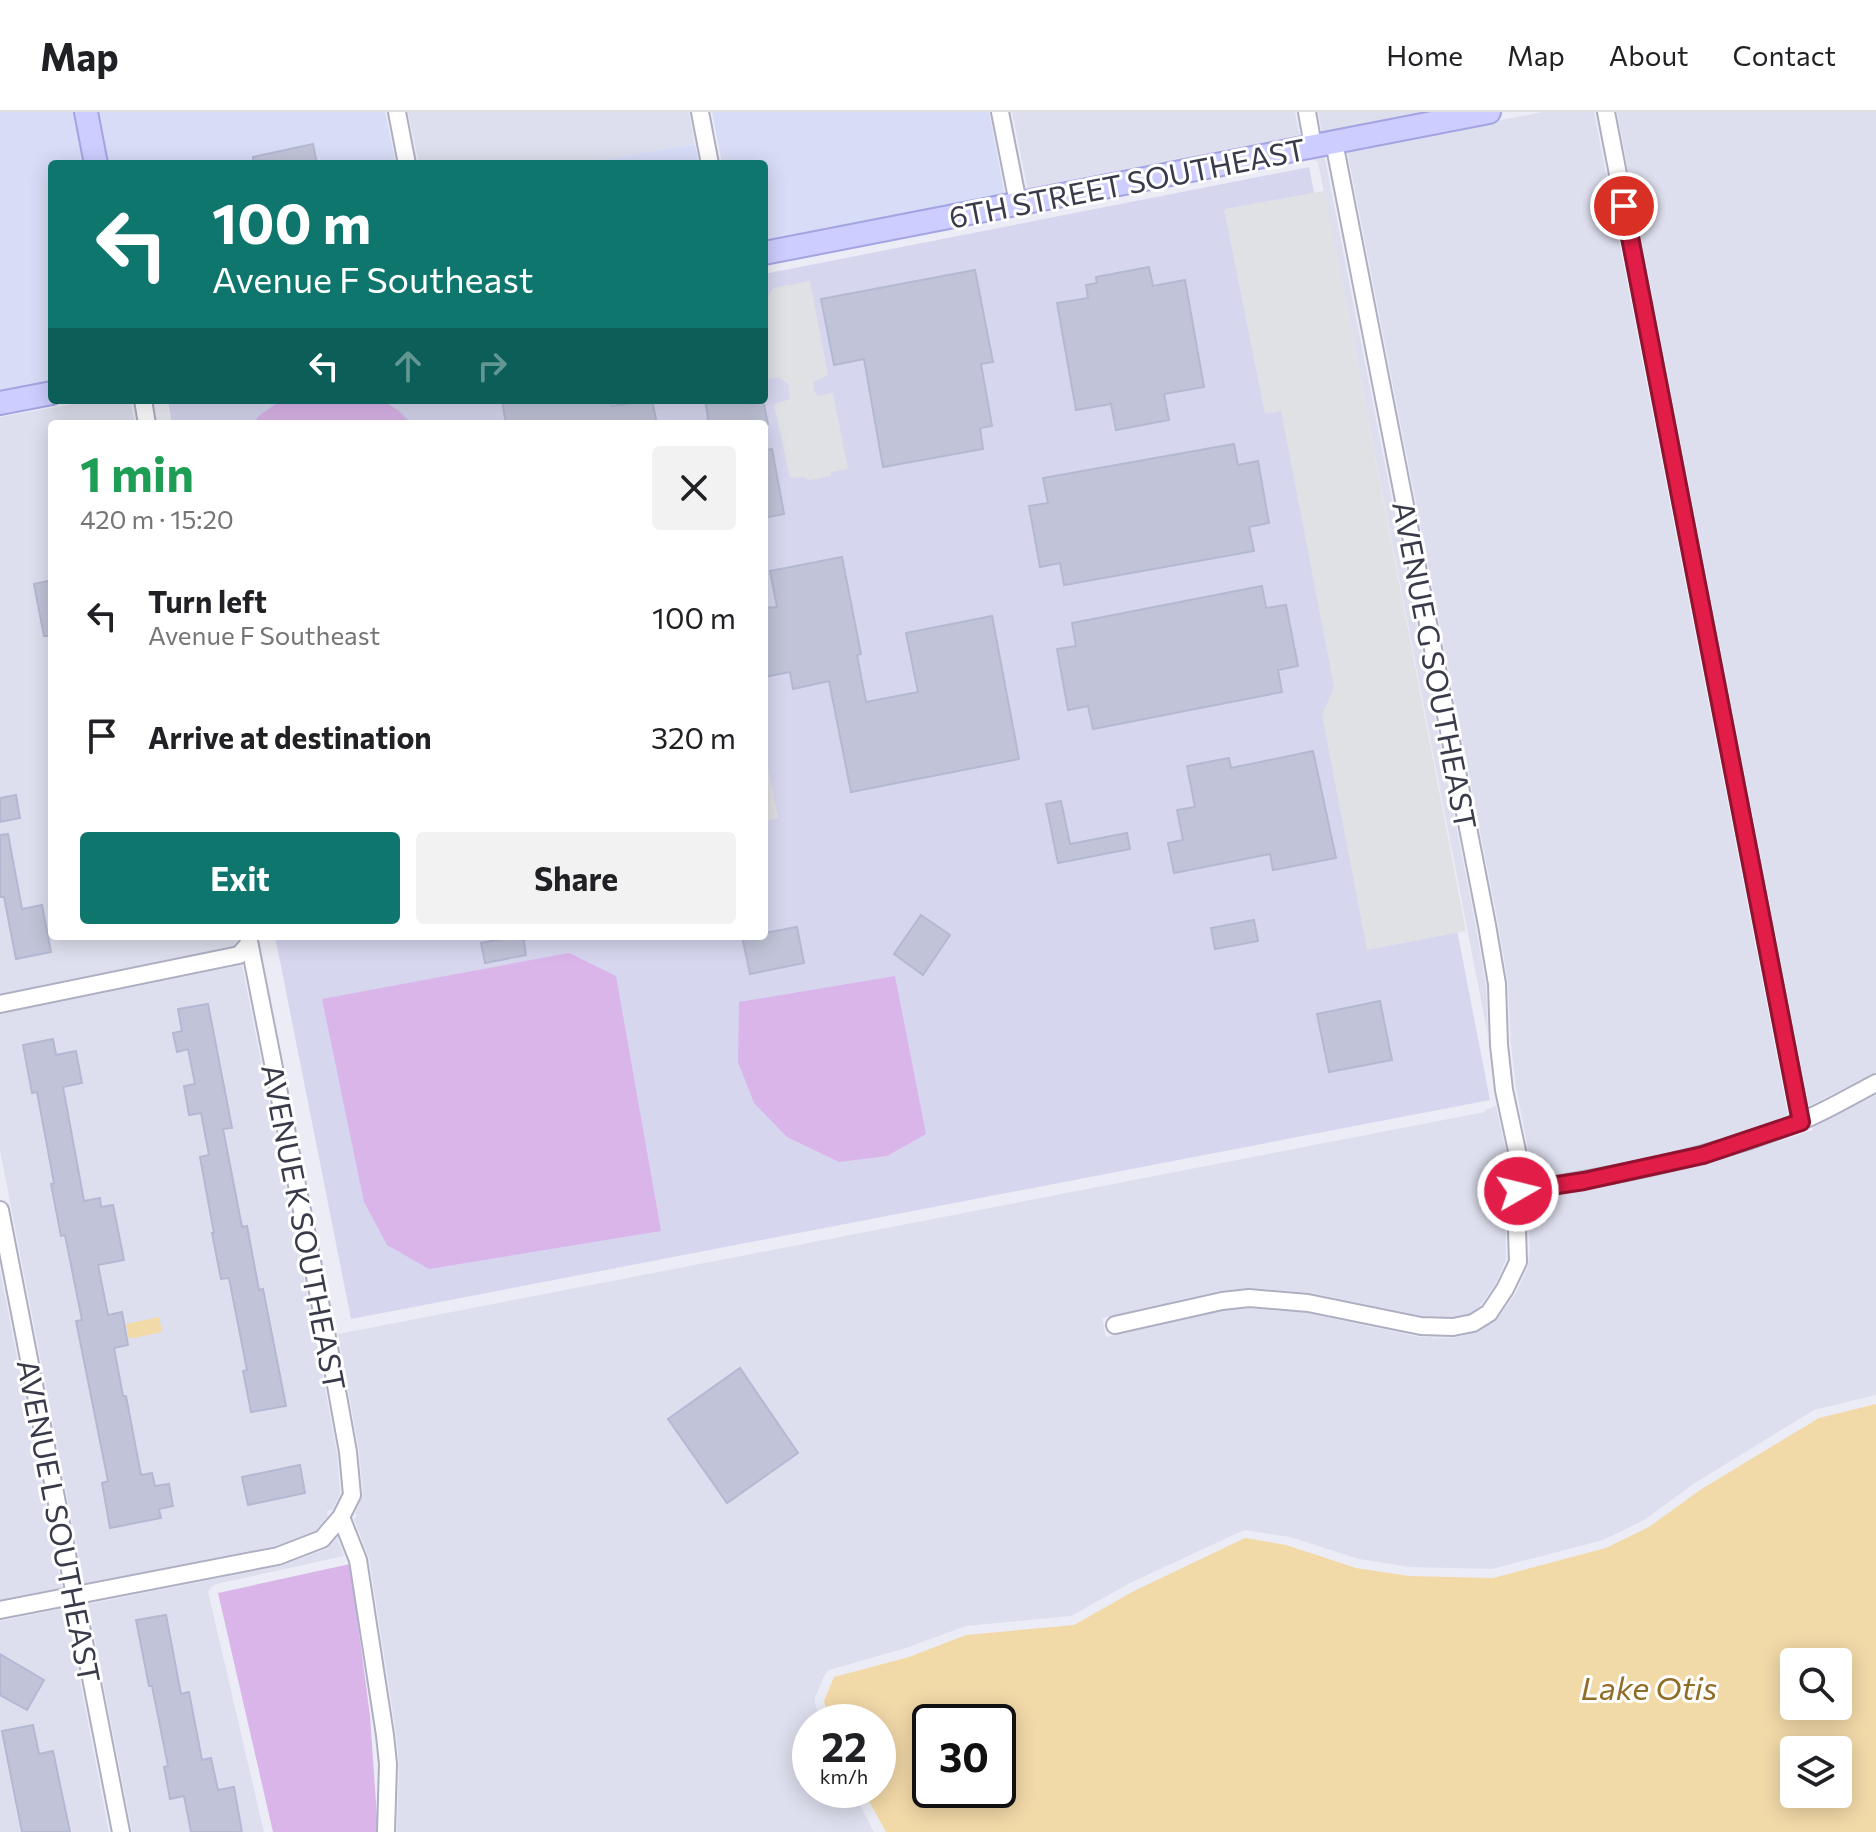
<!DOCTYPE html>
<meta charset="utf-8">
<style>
body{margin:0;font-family:Commissioner,sans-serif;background:#f2f2f2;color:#202124;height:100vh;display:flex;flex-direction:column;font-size:30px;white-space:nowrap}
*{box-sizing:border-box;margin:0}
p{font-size:26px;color:#757577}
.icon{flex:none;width:44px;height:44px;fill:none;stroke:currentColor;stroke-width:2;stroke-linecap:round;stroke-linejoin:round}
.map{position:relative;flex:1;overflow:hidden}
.drawer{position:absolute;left:48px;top:308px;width:720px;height:520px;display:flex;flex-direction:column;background:#fff;border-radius:8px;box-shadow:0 4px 20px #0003}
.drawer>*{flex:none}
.top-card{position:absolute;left:48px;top:48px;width:720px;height:244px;border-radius:8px;box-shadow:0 4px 20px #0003;background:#0f766e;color:#fff;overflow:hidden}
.fabs{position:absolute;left:1780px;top:1536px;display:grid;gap:16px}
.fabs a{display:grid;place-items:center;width:72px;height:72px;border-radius:8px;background:#fff;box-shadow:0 4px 20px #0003;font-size:40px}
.speed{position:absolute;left:792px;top:1592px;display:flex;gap:16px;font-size:40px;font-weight:700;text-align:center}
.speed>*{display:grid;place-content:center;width:104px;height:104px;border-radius:50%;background:#fff;box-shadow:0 4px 20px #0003;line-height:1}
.speed small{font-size:20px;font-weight:400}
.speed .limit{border:4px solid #111;border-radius:12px;background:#fff;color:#111}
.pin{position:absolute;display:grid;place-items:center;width:68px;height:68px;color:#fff;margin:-34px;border:4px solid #fff;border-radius:50%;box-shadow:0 2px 8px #0007}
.me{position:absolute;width:88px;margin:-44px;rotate:82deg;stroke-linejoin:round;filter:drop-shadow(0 0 6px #0008)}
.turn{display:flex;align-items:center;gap:28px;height:168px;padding:0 32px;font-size:36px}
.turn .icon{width:104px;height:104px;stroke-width:2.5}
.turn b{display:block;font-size:56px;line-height:68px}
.lanes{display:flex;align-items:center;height:76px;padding:0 32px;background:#0003;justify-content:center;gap:40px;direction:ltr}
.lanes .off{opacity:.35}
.round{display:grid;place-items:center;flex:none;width:84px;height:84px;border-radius:8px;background:#f2f2f2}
.summary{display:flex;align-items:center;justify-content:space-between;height:136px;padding:0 32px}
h1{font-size:48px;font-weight:700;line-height:60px;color:#1e9e55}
.cta{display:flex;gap:16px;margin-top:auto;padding:16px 32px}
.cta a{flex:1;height:92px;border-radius:8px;background:#0f766e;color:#fff;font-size:32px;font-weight:700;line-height:92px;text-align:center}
.cta a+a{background:#f2f2f2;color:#202124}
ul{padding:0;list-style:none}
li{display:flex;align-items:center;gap:24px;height:120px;padding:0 32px}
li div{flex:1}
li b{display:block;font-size:30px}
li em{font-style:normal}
header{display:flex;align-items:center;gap:48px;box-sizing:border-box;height:112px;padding:0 40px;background:#fff;border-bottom:2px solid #e0e0e0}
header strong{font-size:38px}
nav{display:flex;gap:44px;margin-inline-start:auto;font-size:28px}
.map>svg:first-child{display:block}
.residential{fill:#dedfee}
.commercial{fill:#d8ddf7}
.education{fill:#d6d6ef}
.green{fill:#dab5ea}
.parking{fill:#e0e1e5}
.water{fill:#f2d9a8;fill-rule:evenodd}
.building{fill:#c1c4d8;stroke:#b4b8d3;stroke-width:2}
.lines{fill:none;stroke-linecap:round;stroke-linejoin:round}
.street-casing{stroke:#aeafc2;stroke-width:20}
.secondary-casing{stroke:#a3a4e2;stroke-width:26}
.street{stroke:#fff;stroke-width:16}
.secondary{stroke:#cdcdff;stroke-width:22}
.route-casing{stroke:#92132f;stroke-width:20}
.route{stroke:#e11d48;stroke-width:14}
.labels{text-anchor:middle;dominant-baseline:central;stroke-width:6;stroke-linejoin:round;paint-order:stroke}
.street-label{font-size:30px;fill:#393b4b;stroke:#fff}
.water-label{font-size:32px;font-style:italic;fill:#906d27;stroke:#fff}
</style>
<header>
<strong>Map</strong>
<nav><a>Home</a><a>Map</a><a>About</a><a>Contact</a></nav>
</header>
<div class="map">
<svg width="1876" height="1720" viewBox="0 0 1876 1720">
<rect width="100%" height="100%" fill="#ececf6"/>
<path class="residential" d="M408,0H689L695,32L574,52H419Z
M1012,0H1295L1300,26L1028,79Z
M1318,0H1436L1322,22Z
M1543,0H1594L1788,1003L1701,1033L1582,1059L1530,1067L1531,1051L1516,976L1511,932L1508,871L1498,811L1347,38Z
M1617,0H1876V960L1809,994Z
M1324,42L1476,815L1486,874L1488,924L1318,50L1313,47L1307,46L1027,102L1026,100Z
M98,288H130L135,312H52V824H236L237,830L233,834L0,882V305Z
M242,853L321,1253L337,1342L340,1382L333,1397L327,1399L328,1404L315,1419L275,1434L84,1472L0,1038V902Z
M1876,983V1283L1814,1298L1695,1371L1644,1408L1603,1428L1492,1457L1410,1455L1359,1447L1290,1425L1244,1418L1130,1471L1071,1504L966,1514L906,1536L829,1558L825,1562L815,1586V1591L820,1610H810V1678H852L874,1720H397L399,1652L396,1621L369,1446L354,1407L357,1404L355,1402L363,1382L359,1339L338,1222L1485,1000V998L1496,994L1509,1054L1507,1070L1505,1071L1506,1148L1495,1173L1480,1194L1469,1202L1452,1205L1423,1204L1311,1181L1251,1176L1219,1179L1102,1206L1106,1225L1223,1198L1249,1196L1306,1201L1420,1225L1452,1226L1480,1219L1498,1206L1516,1181L1528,1154L1530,1136L1528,1087L1587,1078L1705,1052L1735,1044L1813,1018V1015Z
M0,1158L62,1476L0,1488Z
M337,1426L344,1444L216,1472L211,1475L208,1480L264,1720H132L88,1492L280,1454L326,1437Z
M66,1496L109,1720H0V1509Z"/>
<path class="commercial" d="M0,0H75L85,52H52V271L0,281Z
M97,0H385L396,52H108Z
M712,0H989L1005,84L764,131V52H722Z
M695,32L699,52H574L629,43Z"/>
<path class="education" d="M1309,55L1490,988L351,1207L275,824H764V312H172L168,288H764V162Z"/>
<path class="green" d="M282,288H382L399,299L412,312H252L260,303Z
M569,841L616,864L661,1119L429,1157L387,1133L364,1090L322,887Z
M895,864L926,1022L887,1044L839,1050L787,1025L754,991L738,950L739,890Z
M350,1452L370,1604L378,1720H273L218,1481Z"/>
<path class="parking" d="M1324,79L1466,819L1367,838L1322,603L1334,575L1281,299L1265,302L1224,97Z
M810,169L828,263L813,270L814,279L818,284L833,281L848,357L831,360V364L809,368L804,365L790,366L774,292L790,287L788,272L779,265L764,268V185L768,184L773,176Z
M764,634L778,706L764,709Z"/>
<path class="water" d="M159,1205L162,1220L129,1227L126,1212Z
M1876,1292V1720H886L863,1678H878V1610H830L824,1589L834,1565L909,1545L966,1523L1074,1513L1134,1479L1245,1426L1286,1433L1356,1456L1409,1464L1493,1466L1606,1436L1649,1415L1700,1378L1819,1306ZM1794,1550H1838V1594H1794ZM930,1610H998V1678H930ZM1794,1638H1838V1682H1794Z"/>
<path class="building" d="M313,32L317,52H253V45Z
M1149,155L1153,174L1185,168L1204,275L1164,282L1169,308L1116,318L1111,292L1076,298L1057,191L1088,186L1086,173L1097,171L1096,165Z
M975,158L993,250L981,252L992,314L980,316L983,337L883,355L864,247L834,253L821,187Z
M502,288H611L612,294L652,288L657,312H506Z
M705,288H763L768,312H709Z
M1234,332L1238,353L1258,349L1269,411L1249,415L1254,439L1064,473L1060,451L1040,455L1029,394L1048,391L1043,366Z
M772,337L784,402L764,406V338Z
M842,445L861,542L857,543L866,590L918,580L906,521L992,504L1019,647L851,680L829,569L793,577L790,560L764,565V496L777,495L770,459Z
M52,468V524H44L34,472Z
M1262,474L1266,496L1286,493L1298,554L1278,558L1282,580L1093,617L1088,594L1068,598L1057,537L1076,534L1072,511Z
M1313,639L1336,746L1273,758L1270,742L1174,761L1168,731L1183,728L1177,698L1195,695L1187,654L1229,646L1231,656Z
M16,683L20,706L0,710V686Z
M1061,689L1070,732L1127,721L1130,737L1058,751L1046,692Z
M8,722L22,797L42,793L51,840L16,847L4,785H0V723Z
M921,803L950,823L923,863L894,842Z
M1254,808L1258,829L1215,837L1211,816Z
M797,815L804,851L750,862L742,824H764V821Z
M516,824H523L526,843L485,851L481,831Z
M1380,889L1392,948L1329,960L1317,902Z
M208,892L232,1016L223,1017L242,1115L247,1114L259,1178L263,1177L286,1294L251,1300L243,1259L247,1258L229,1166L221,1167L212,1121H214L200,1045L209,1043L201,1001L189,1003L184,974L195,972L188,937L177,940L173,921L182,919L178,897Z
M53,927L56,943L76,939L82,971L63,975L84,1089L100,1086L101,1095L113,1093L124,1148L98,1153L108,1203L122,1200L128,1233L114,1236L123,1284H126L141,1363L152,1361L155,1374L169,1372L173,1394L159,1397L161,1406L110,1416L102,1371L108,1369L76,1209L82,1208L65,1123L61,1124L51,1072L54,1071L37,980L32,981L23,933Z
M740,1256L798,1341L727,1391L668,1307Z
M300,1353L305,1381L248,1393L242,1365Z
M166,1503L181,1582L189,1580L202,1648L211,1646L218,1678L234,1675L242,1720H191L184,1684L170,1687L164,1655L168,1654L152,1574H149L136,1508Z
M0,1542L44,1568L27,1598L0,1583Z
M33,1613L39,1642L53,1639L70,1720H22L2,1619Z"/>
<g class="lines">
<defs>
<path id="street" d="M397,0L407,52
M700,0L710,52
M1000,0L1018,91
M1307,0L1313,34
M1606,0L1801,1010
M143,288L147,312
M0,892L239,843L249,832
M1518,1079C1613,1064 1709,1047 1799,1010C1825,1000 1851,984 1876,971
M0,1098L121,1720
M1115,1213L1222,1189L1249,1186L1308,1191L1421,1214L1453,1215L1473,1211L1489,1201L1505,1177L1518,1150L1516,1085L1520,1053L1504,978L1499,933L1497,872L1487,813L1334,30
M341,1405L358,1448L385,1623L388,1652L386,1720
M0,1498L278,1444L322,1427L341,1405L352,1383L348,1340L332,1251L248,824"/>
<path id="secondary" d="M86,0L96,52
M764,141L1489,0
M0,291L52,281"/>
</defs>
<use href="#street" class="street-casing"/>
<use href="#secondary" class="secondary-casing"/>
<use href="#street" class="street"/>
<use href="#secondary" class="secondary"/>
</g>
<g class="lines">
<defs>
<path id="route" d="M1518,1079L1584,1069L1703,1043L1801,1010L1624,94"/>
</defs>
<use href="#route" class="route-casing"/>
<use href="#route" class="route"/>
</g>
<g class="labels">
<g class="street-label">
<text transform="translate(1127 70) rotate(-11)">6TH STREET SOUTHEAST</text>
<text transform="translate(1436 553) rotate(79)">AVENUE G SOUTHEAST</text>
<text transform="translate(305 1115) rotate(79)">AVENUE K SOUTHEAST</text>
<text transform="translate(60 1409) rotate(79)">AVENUE L SOUTHEAST</text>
</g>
<g class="water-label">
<text x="1649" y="1575">Lake Otis</text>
</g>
</g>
</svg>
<div class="fabs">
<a><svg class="icon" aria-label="search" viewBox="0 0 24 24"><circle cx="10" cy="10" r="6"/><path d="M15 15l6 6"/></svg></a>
<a><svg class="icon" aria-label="layers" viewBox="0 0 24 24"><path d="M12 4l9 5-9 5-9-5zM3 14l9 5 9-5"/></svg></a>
</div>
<div class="speed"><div>22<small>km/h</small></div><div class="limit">30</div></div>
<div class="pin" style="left:1624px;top:94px;background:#d93025"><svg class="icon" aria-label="arrive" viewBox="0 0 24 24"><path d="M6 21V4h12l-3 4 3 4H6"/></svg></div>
<svg class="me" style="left:1518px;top:1079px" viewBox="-20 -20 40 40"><circle r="17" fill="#e11d48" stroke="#fff" stroke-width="3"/><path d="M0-11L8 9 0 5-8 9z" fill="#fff"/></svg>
<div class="top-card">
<div class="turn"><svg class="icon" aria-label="left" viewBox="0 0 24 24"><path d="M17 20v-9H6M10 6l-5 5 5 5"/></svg><div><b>100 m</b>Avenue F Southeast</div></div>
<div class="lanes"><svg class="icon" aria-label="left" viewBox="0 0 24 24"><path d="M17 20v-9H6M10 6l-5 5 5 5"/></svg><svg class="icon off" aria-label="ahead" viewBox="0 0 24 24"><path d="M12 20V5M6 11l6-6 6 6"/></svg><svg class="icon off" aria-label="right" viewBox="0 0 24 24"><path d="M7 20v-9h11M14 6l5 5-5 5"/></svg></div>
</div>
<section class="drawer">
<div class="summary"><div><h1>1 min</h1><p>420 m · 15:20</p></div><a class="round"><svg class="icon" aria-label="close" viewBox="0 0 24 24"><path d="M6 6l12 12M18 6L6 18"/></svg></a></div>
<ul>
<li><svg class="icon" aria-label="left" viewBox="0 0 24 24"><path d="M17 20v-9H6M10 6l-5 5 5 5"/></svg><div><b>Turn left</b><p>Avenue F Southeast</p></div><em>100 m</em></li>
<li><svg class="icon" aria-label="arrive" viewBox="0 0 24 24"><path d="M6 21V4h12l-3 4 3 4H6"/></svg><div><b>Arrive at destination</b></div><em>320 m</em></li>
</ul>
<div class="cta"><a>Exit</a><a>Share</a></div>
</section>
</div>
